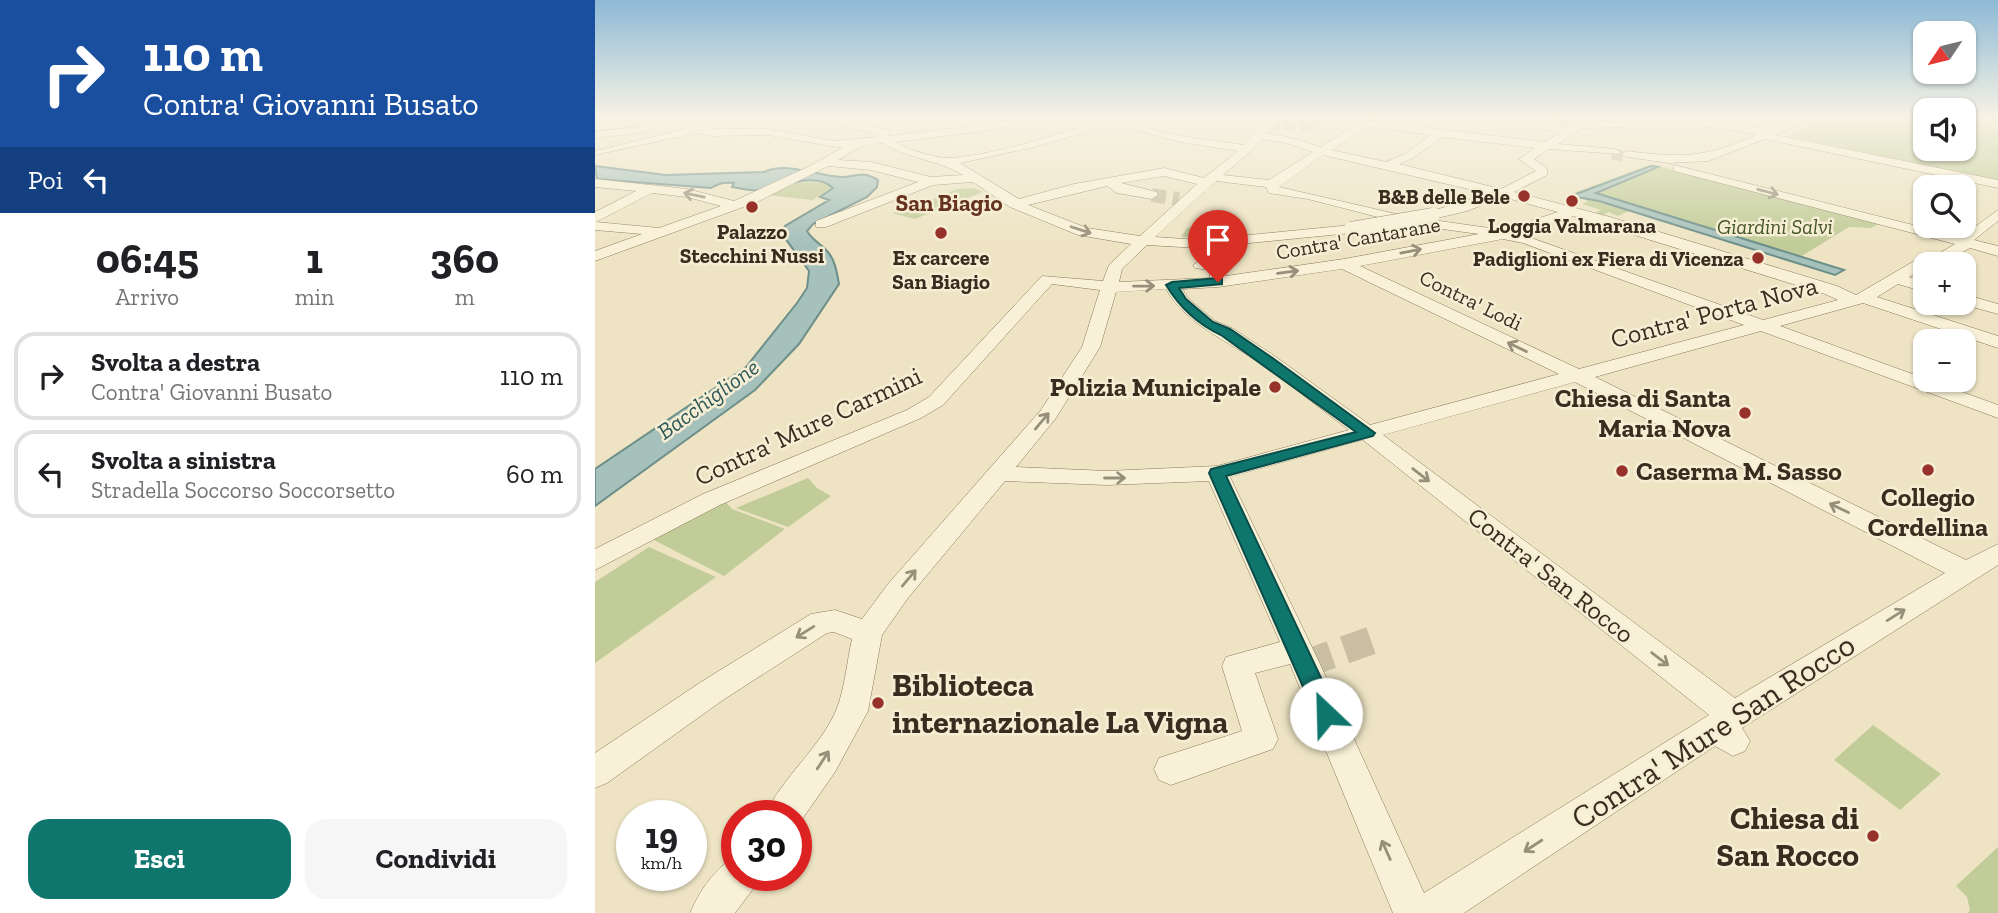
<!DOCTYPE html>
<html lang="it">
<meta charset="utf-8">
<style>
body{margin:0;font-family:"Zilla Slab",serif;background:#f6f6f6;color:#202124;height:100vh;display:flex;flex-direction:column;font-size:26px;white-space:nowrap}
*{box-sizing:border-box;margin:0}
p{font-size:23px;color:#757577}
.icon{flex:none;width:38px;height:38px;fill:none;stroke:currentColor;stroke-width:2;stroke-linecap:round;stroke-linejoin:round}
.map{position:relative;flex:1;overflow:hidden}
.details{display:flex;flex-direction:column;background:#fff;width:595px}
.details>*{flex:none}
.hud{background:#1a4fa0;color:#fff;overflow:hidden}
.needle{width:46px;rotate:235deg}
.controls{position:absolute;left:1318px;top:21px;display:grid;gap:14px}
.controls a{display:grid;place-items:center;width:63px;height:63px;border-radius:14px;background:#fff;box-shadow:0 2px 5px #0004;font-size:35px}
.speed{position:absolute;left:21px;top:800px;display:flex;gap:14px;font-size:35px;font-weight:700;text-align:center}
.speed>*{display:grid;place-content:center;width:91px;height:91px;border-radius:50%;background:#fff;box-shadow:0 2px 5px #0004;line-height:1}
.speed small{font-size:18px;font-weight:400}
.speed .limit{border:10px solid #d22;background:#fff;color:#111}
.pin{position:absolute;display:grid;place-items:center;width:60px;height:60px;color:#fff;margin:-72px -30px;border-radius:50% 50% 50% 0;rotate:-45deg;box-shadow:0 0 7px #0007}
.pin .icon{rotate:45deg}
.me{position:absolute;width:77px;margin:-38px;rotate:336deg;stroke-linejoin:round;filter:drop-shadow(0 0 5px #0008)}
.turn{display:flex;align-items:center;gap:24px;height:147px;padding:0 28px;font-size:32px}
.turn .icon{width:91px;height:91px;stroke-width:2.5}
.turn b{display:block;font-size:49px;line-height:60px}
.then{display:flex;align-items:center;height:66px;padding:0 28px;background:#0003;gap:14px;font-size:26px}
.eta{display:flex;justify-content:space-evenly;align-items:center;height:119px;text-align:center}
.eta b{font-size:42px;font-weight:700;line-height:49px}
.primary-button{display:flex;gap:14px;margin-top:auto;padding:14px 28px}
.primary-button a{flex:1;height:80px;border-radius:21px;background:#0f766e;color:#fff;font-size:28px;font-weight:700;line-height:80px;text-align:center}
.primary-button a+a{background:#f6f6f6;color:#202124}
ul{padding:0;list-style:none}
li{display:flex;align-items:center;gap:21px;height:88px;margin:0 14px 10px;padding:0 14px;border:4px solid #e0e0e0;border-radius:21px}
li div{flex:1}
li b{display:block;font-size:26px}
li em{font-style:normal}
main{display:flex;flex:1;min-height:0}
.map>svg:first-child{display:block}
.green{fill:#c2cc98}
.water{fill:#a6c1bb;stroke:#6d8f89;stroke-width:2}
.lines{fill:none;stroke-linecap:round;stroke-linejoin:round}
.minor-tunnel-far2{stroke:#cabfa3;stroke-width:11;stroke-dasharray:11 5;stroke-linecap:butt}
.minor-tunnel-far1{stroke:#cabfa3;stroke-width:14;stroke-dasharray:14 7;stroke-linecap:butt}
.minor-tunnel{stroke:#cabfa3;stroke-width:28;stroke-dasharray:28 14;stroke-linecap:butt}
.minor-casing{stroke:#88765b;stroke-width:1}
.minor{fill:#f9f1d7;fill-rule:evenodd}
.minor-bridge-casing{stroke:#88765b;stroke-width:15;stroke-linecap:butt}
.minor-bridge{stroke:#f9f1d7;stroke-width:14}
.oneway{stroke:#988f7a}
.route{fill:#0f766e;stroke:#0a4d48;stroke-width:2}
.poi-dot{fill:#97322b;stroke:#f5eed4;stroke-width:2.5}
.labels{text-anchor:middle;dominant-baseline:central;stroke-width:5;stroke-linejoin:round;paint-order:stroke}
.far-poi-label{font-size:21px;font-weight:bold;fill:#382d1e;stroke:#f5eed4}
.far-park-label{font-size:21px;font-style:italic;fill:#465525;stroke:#f5eed4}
.far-street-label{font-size:21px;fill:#382d1e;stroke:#f5eed4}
.far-neighbourhood-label{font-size:23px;font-weight:bold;fill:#65321e;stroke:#f5eed4}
.far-water-label{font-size:23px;font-style:italic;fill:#2e5858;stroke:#f5eed4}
.street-label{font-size:26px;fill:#382d1e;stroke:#f5eed4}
.poi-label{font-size:26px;font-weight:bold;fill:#382d1e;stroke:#f5eed4;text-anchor:end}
.near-poi-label{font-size:32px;font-weight:bold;fill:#382d1e;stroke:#f5eed4;text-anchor:start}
.near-street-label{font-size:32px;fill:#382d1e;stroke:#f5eed4}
</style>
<main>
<section class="details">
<div class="hud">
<div class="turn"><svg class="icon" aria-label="right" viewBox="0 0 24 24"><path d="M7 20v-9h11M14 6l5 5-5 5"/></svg><div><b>110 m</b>Contra' Giovanni Busato</div></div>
<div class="then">Poi<svg class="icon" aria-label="left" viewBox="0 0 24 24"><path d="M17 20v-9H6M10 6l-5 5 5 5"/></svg></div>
</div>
<div class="eta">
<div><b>06:45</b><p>Arrivo</p></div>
<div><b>1</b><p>min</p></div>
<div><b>360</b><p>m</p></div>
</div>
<ul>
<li><svg class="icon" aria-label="right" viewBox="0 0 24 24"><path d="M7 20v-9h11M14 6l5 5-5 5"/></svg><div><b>Svolta a destra</b><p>Contra' Giovanni Busato</p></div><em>110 m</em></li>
<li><svg class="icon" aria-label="left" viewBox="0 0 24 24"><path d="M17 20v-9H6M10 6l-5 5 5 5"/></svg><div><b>Svolta a sinistra</b><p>Stradella Soccorso Soccorsetto</p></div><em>60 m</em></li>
</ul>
<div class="primary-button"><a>Esci</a><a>Condividi</a></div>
</section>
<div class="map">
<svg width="1403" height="913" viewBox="0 0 1403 913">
<rect width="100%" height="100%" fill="#eee4c4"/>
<path class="green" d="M1241,116H1330V149H1368L1369,116H1403V181L1192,136Z
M1057,164L1079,170L1284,224L1276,228L1254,227L1197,262L1034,211L1023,216L1014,212L1006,216L998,214L1006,210L987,204L993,201L973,195Z
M213,182L232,183L237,188L217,200L172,195L196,184Z
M379,188L388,192L320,219L297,213L306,210L311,211L362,189Z
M624,223L635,225L626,234V238L586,237L592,228Z
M213,478L222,488L236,496L193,527L141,508Z
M130,501L137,509L190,529L129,576L53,537Z
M54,547L121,577L0,663V582Z
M1278,725L1346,774L1305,810L1239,760Z
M1403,847V913H1373L1375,910L1372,897L1361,886Z"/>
<path class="water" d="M0,166L71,175L169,172C193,161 221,176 246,177C261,177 267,170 283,180L282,187L272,197L218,224L212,231C218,241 225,243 232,251C240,259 242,273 244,284L204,344L160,390L0,506V469L151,367L202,303L212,288L214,271L187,234L190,226L234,200L225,197L238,188C220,171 189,187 168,190C156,192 145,188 137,187L139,183C129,182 124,183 116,188L2,179Z
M1056,166L1063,167L1001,193L1249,270L1240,275L1004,201L976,196Z"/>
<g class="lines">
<path class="minor-tunnel-far2" d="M674,124L710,126L726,117
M1017,154L1029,156"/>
<path class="minor-tunnel-far1" d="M557,195L584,199"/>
<path class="minor-tunnel" d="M710,664L786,637"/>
<defs>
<path id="minor" d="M89,116H99L93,123L118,129H173L239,141L283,137V134L220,120L166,121L161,118L230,116L265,124L299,116H319L278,126L293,130L294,136L389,125L434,116H454L389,131L300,142C314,150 342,159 358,158C408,153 459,135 507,121L503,120V116L586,136L649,145C661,130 673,116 694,116L670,133L697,138L726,147L760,125L715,119L710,116H738L949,142L965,133L894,116H913L973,128L980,124L952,116H970L989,122H1022L1025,116H1035L1030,127L988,128L963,144L1020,149L1026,152L1024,154L954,149L939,159L952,169V175L919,192L1015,217L1242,286L1261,295L1321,260L1343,254L1360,244L1079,171V165L1366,237L1403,210V221L1379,240L1403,246V256L1375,248L1353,260L1330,264V267L1314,277L1330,282V292L1303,284L1282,297L1403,336V348L1268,303L1185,326L1403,405V418L1166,331L1000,377L1371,560L1403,544V565L1147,728L1155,741L1150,751L1138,756L1120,746L869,913H798L695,664L660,673L683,739L678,749L576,785L564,780L559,769L564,758L647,731L627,666L631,657L685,642L614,481L512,485L410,481L313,598L287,635L273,711L240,772L201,828V816H170C187,776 226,748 242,708C250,687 252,661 257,639L239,632L232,633L128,700L12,783L0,788V753L106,682L216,614L240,610L267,619L293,584L446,410L487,347L505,290L457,284L348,405L326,418L125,505L0,570V549L108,494L312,410L334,397L447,276L508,281L514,265L536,244L483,235L415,207L378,182L338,185L231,227H221V221L323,182L276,170L233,166L162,202L0,261V251L47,234L0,230V212L41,191L0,187V179L92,189L139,201L215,166L247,148L173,135L118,136L101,133L0,155V151L90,129L82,124ZM519,124L586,142L643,151L609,178L569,168L479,184L424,199L365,163L439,147ZM771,126L836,135L810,154L791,162L736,150ZM848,137L940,148L924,159L941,171L906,189L804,164L818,158ZM666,139L691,143L718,152L674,180L628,175L656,151ZM287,143C312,159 342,159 368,175L336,177L276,162L243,160L266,146ZM728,155L895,194L833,212V218L838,219L872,211L908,197L963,212L908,230L810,216L684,187ZM569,176L602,184L545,236L492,228L433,205L512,186L522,193L557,199L563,195L562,192L526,183ZM621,181L671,187L674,193L713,199L810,224L884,234L749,259L631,276L628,263L606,260L598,265L600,268L614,270L615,278L524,282L527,269L552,245L604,248L756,233L763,229L756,225L604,240L560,237ZM57,193L92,197L126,206L64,228L1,222ZM978,216L1230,294L1243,300L1168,320L925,234ZM908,239L928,243L1149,325L984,369L765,266ZM747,269L964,374L775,425L681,357L637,328L620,321L594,299L587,289L623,287ZM571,289C592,326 634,341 668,365C697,386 726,409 754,430L622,466L512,471L421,467L461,418L505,347L521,292ZM980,382L1350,573L1140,698L788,435ZM768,440L1114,715L829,893L725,664L635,477Z
M1102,116H1112V121L1175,129L1208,116H1222L1180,135L1403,180V188L1170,139L1113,161L1074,163L1032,157L1026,154L1032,151C1085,158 1114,158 1163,134L1103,125Z
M52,126L56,127V131L0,138V132Z
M1368,294L1403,304V314L1363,303H1368Z
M142,857V875H163L158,889L140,913H95C104,892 121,865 142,857Z"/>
</defs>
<use href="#minor" class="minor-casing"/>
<use href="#minor" class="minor"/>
<defs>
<path id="minor-bridge" d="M756,229L838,215"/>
</defs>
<use href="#minor-bridge" class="minor-bridge-casing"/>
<use href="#minor-bridge" class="minor-bridge"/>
</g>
<defs><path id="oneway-shaft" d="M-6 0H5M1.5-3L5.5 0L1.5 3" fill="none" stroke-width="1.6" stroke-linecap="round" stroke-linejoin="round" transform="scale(1.75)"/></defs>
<g class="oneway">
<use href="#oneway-shaft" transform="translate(1173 192) rotate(15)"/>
<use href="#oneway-shaft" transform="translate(99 195) rotate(-168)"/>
<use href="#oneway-shaft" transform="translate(486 230) rotate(18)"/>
<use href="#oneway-shaft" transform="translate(816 251) rotate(-11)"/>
<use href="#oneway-shaft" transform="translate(693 272) rotate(-8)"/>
<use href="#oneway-shaft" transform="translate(549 286) rotate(-1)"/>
<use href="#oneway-shaft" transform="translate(922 347) rotate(-154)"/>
<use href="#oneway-shaft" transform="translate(447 421) rotate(-50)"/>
<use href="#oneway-shaft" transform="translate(826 475) rotate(38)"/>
<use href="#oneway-shaft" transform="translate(520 478)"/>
<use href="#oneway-shaft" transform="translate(1244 508) rotate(-154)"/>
<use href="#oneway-shaft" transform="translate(314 578) rotate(-50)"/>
<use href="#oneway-shaft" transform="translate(1301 615) rotate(-32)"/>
<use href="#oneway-shaft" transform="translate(210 632) rotate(148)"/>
<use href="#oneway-shaft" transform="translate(1065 659) rotate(37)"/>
<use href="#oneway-shaft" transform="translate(228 760) rotate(-57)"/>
<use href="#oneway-shaft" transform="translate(938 846) rotate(147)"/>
<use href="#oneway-shaft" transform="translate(791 850) rotate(-114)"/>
</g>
<linearGradient id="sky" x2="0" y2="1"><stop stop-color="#8db9d6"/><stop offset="0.48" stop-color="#f7f3e4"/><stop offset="1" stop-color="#f7f3e4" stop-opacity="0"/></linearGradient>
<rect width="1403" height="244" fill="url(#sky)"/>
<path class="route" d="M623,278L627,279V284L584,288L591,299L618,322L635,329L679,359L780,433L778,436L631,476L743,714L739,721L731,723L723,721L720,714L614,473L616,469L761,432L626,335C602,324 585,308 571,285L577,282Z"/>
<g class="poi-dot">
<circle cx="929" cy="196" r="7"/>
<circle cx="977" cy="201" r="7"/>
<circle cx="157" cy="207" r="7"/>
<circle cx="346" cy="233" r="7"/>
<circle cx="1163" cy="258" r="7"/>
<circle cx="680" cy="387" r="7"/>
<circle cx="1150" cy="413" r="7"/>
<circle cx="1333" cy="470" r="7"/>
<circle cx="1027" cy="471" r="7"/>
<circle cx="283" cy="703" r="7"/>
<circle cx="1278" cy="836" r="7"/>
</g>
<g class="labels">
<g class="far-poi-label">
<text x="915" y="196" text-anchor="end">B&amp;B delle Bele</text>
<text x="977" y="225">Loggia Valmarana</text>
<text x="157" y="231">Palazzo<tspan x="157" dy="24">Stecchini Nussi</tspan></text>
<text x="346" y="257">Ex carcere<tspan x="346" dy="24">San Biagio</tspan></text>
<text x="1149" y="258" text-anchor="end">Padiglioni ex Fiera di Vicenza</text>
</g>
<g class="far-park-label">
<text x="1180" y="226">Giardini Salvi</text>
</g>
<g class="far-street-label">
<text transform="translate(763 238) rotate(-10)">Contra' Cantarane</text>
<text transform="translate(876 300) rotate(26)">Contra' Lodi</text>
</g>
<g class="far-neighbourhood-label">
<text x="354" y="203">San Biagio</text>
</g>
<g class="far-water-label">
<text transform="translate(113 399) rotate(-36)">Bacchiglione</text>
</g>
<g class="street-label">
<text transform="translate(1119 312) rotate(-15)">Contra' Porta Nova</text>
<text transform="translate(213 426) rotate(-25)">Contra' Mure Carmini</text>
<text transform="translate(956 575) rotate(38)">Contra' San Rocco</text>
</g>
<g class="poi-label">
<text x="666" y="387">Polizia Municipale</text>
<text x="1136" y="398">Chiesa di Santa<tspan x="1136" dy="30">Maria Nova</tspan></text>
<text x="1041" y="471" text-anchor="start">Caserma M. Sasso</text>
<text x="1333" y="497" text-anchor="middle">Collegio<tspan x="1333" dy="30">Cordellina</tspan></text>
</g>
<g class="near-poi-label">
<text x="297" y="685">Biblioteca<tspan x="297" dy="37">internazionale La Vigna</tspan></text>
<text x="1264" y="818" text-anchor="end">Chiesa di<tspan x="1264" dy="37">San Rocco</tspan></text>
</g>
<g class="near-street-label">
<text transform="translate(1118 731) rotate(-33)">Contra' Mure San Rocco</text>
</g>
</g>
</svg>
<div class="controls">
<a><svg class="needle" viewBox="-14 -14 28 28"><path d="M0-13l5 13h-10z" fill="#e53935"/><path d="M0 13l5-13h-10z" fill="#757577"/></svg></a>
<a><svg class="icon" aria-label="sound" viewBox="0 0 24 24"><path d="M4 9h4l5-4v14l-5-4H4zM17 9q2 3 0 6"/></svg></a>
<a><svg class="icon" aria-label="search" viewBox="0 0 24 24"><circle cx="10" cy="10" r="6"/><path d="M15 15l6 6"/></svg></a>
<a>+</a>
<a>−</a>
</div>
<div class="speed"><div>19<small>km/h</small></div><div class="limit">30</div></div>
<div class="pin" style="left:623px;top:282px;background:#d93025"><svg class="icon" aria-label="arrive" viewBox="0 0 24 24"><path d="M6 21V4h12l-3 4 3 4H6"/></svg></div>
<svg class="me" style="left:731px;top:714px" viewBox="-20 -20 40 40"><circle r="19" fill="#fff"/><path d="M0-13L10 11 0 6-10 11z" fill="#0f766e"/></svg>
</div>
</main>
